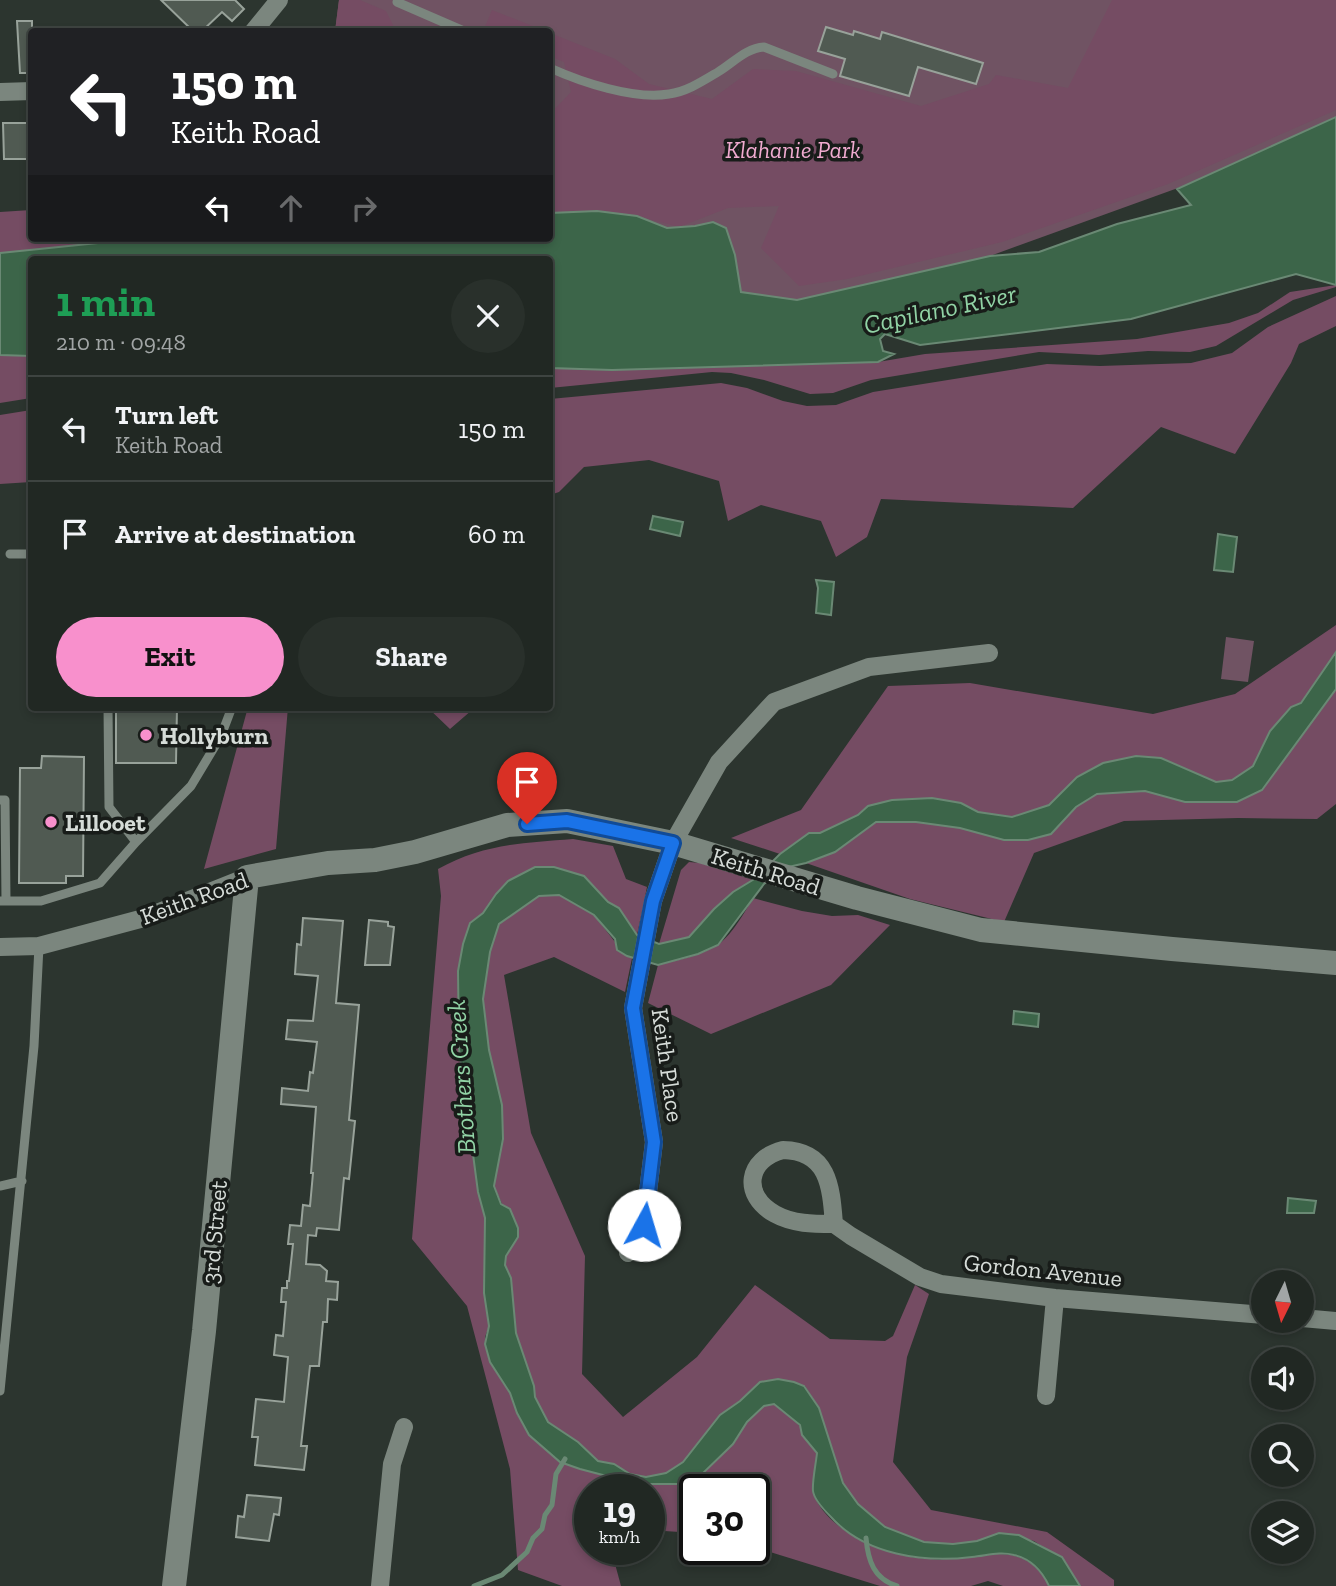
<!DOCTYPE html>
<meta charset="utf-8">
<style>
body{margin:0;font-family:"Zilla Slab",serif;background:#29302b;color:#f1f3f6;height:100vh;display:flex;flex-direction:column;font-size:26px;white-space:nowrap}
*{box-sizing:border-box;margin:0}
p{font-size:23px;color:#a2a6a6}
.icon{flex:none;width:38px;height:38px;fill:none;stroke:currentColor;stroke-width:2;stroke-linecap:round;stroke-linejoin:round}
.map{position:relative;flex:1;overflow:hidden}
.details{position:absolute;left:28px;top:256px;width:525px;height:455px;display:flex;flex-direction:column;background:#212823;border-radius:7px;box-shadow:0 4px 10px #0003,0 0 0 2px #3e4441}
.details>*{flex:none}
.hud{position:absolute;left:28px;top:28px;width:525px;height:214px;border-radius:7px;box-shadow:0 4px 10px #0003,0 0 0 2px #3e4441;background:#202124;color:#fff;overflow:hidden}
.needle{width:46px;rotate:185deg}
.tools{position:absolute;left:1251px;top:1270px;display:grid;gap:14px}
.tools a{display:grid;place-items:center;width:63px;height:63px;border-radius:50%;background:#212823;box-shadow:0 4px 10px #0003,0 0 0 2px #3e4441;font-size:35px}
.speed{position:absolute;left:574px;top:1474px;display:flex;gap:14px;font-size:35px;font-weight:700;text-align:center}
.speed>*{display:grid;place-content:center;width:91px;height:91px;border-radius:50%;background:#212823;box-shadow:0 4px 10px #0003,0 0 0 2px #3e4441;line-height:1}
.speed small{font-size:18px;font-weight:400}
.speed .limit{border:4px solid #111;border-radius:10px;background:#fff;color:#111}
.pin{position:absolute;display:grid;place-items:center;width:60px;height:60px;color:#fff;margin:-72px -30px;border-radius:50% 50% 50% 0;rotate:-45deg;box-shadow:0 0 7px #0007}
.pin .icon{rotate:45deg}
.me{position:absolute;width:77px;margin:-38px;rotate:6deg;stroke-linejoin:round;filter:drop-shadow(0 0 5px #0008)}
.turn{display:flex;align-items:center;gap:24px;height:147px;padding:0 28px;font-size:32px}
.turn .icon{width:91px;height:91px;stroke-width:2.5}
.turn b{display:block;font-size:49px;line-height:60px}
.lanes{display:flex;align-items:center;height:66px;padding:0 28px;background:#0003;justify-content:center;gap:35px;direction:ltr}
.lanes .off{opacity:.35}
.round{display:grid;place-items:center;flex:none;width:74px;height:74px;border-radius:37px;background:#29302b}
.overview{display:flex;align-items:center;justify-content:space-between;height:119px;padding:0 28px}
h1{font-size:42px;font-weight:700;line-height:52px;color:#1e9e55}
.action{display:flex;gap:14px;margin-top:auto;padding:14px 28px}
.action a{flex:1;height:80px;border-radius:42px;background:#f890cc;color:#111;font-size:28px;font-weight:700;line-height:80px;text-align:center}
.action a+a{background:#29302b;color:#f1f3f6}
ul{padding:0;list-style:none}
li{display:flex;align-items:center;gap:21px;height:105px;padding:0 28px;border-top:2px solid #3e4441}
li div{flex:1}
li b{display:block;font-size:26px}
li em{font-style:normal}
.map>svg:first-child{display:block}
.green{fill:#705363}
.forest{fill:#754c63}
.water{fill:#3c6549;stroke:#6a8974;stroke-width:2}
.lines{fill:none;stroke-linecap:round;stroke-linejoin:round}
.stream{stroke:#6a8974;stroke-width:5}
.building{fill:#505a52;stroke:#98a29a;stroke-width:2}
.lane{stroke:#7b867e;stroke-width:9}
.street{stroke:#7b867e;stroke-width:18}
.secondary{stroke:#7b867e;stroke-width:24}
.route-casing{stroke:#114b97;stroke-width:18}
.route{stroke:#1a73e8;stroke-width:12}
.poi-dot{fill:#f890cc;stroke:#181c19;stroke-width:2.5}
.labels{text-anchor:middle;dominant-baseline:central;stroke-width:7;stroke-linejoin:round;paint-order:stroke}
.park-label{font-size:24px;font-style:italic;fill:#f0abd0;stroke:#181c19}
.poi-label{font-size:24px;font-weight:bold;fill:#d6dcd8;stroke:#181c19;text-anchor:start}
.street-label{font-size:24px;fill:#d6dcd8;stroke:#181c19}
.water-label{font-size:26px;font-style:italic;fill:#91d3a5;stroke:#181c19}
</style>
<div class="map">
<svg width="1336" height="1586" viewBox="0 0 1336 1586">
<rect width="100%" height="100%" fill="#2c352f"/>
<path class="green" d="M339,0H1336V123L1225,171L990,256L797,300L741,292L623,210L550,213V32H335Z
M1226,637L1254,641L1248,682L1221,679Z"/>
<path class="forest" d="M339,0H360L386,11L396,31H335Z
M1112,0H1336V110L1168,184L1002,242L847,279L799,286L761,248L779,206L728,208L679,227L637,216L598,211L550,213V114L571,92L564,62L550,56V33L615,59L649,84L712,99L753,69L796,71L921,106L989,84L996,75L1068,88Z
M492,10L545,31L489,32L484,29Z
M31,210L32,238H147L0,253V212Z
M1336,285V287L1293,300L1216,346L1190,352L1148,351L1099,355L1039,352L871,380L833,393L810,394L764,380L731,373L712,372L550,388V368L612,370L878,362L925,354L1137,339L1229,323L1258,313L1290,292Z
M1336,296V326L1299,344L1291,363L1235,454L1161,427L1073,508L881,499L867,537L836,557L821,521L761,505L728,521L719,481L649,460L584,467L559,492L550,495V399L721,383L747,388L783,401L807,406L836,405L873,392L1047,364L1100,366L1191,363L1232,353L1268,327Z
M0,355L31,356V398L0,403Z
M31,410V482L0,484V415Z
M1336,625V652L1301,703L1291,707L1270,731L1253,766L1232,780L1216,782L1161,758L1077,777L1050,805L1012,817L978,812L961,803L932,798L892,800L868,806L858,815L820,833H809L780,854L731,838L801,810L888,686L970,683L1153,714L1235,694Z
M1336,689V804L1317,819L1238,818L1124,821L1034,853L1004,922L910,899L806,863L835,852L876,822H916L960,828L1051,834L1076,807L1097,794L1145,791L1185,802H1237Z
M248,707H288L276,849L204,869Z
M427,707H472V710L450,729Z
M573,839L613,846L626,879L647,887L637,935L619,908L608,902L584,876L496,894L483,913L470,923L463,944L458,970L459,1049L478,1192L485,1218L484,1293L489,1326L485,1337L490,1362L510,1393L517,1414L529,1435L580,1469L637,1484H646L733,1445L747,1422L764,1406L774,1404C789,1413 816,1439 817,1457C818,1468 811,1484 814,1494C819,1513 845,1533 863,1541C883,1551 907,1558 930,1559C976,1563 1022,1533 1049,1586H1003L988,1581L971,1586H880L754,1547V1489H695V1533L649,1530V1489H590V1549H611L621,1586H562L518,1570L510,1469L467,1306L412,1239L441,896L438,869C483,844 522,843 573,839Z
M689,862L700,863L753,880L714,909L689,937L659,944L681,870Z
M559,895L594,915L626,956L632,958L625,992L554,957L504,975L531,1133L585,1256L582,1374L623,1417L697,1357L755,1285L830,1339L885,1341L893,1336L915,1285L929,1294L907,1357L893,1462L931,1510L1047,1532L1114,1580V1586H1080L1046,1549L1034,1541L999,1533L977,1541L953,1544L924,1542L885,1528L858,1504L843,1483L819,1408L805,1386L739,1401L720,1415L683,1462L666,1473L646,1477L630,1474L614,1464L598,1461L578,1442L548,1422L535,1397L534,1386L516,1333L511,1278L504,1265L506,1256L517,1237L494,1186L503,1139L502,1105L489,1050L483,999L490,952L499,924L539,896Z
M753,898L802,911L832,916L858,915L890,925L831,985L711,1034L648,1003L658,965C677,960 699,956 716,946C730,938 745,912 753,898Z"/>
<path class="water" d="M1336,117V285L1296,274L1131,319L920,345L885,334L880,339L883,351L894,354L878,362L612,370L550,368V259H32L31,356L0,355V253L147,238H550V213L597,211L637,216L667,228L695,226L713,222L726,228L735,255L741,292L797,300L990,256L1039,252L1117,224L1191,205L1177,189Z
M653,516L683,522L680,536L650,529Z
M1218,534L1237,537L1233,572L1214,570Z
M816,580L834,582L831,615L816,613L818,588Z
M1336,652V689L1262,790L1237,802H1185L1145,791L1097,794L1076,807L1051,834L1028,840H1004L960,828L916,822H876L835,852L806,863L784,868L764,884L718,945L698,954L658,965L627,956L617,950L615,939L594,915L559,895L539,896L499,924L490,952L483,999L489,1050L502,1105L503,1139L494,1186L501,1204L510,1209L518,1228V1237L506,1256L505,1265L511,1278L516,1333L534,1386L535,1397L548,1422L578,1442L598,1461L614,1464L630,1474L646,1477L666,1473L683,1462L720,1415L740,1401L760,1382L778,1379L794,1382L804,1386L819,1408L843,1483L858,1504L885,1527L924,1542L953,1544L977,1541L999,1533L1019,1535L1062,1557L1080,1586H1049C1042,1571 1031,1559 1014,1555C999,1551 986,1556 972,1557C924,1563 865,1555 831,1517C825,1511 814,1500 813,1491C812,1482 816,1463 817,1453L802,1435L800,1425L774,1404L764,1406L747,1422L733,1444L699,1477L681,1484H637L580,1469L560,1462L529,1435L517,1413L510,1393L490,1362L485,1344L489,1326L484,1293L485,1218L478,1192L459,1049L458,971L463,944L470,923L483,913L496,894L508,881L535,867H554L584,876L608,902L619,908L637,935L659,944L689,937L714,909L733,892L756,878L780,854L809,833H820L858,815L868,806L892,800L932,798L961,803L978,812L1012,817L1049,805L1077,777L1103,763L1136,756L1161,758L1216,782L1232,780L1253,766L1270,731L1291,707L1301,703Z
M1014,1011L1039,1014L1038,1027L1013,1024Z
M1288,1198L1316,1201L1314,1213H1287Z"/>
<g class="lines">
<path class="stream" d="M866,1538C868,1561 874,1579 897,1586
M474,1586L502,1575L527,1552L533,1538L542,1529L545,1515L552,1505L556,1474L565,1459"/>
</g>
<path class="building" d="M161,0H235L244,9L232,21L222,12L201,32H194Z
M17,21H32V73H20Z
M826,27L853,35L854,31L880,39L882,32L983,63L976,84L918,67L909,96L840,76L845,59L818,51Z
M3,123H32V159H4Z
M116,707H177L176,763H116Z
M42,756L84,757L83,876H66V883H19L20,768H41Z
M303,918L343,921L336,1003L359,1005L349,1120L355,1121L349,1179L344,1178L339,1230L317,1228L316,1236L308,1235L306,1264L320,1265L327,1271L326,1281L338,1282L337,1300L328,1299L327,1322H323L319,1366H310L301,1446H307L304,1470L255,1465L258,1437H252L256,1399L284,1402L288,1357L274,1355L276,1335L283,1336L286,1302H281L282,1288H287V1281H289L293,1244H288L290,1225L301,1226L303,1205L310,1206L313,1173H311L316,1107L281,1104L282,1088L308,1091L310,1072L313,1073L317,1042L286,1039L288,1020L313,1021L318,976L295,974L297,944L301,945Z
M369,920L388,922V926L394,927L390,965H365Z
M247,1495L281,1498L279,1515L274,1514L269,1541L236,1537L238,1516L244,1517Z"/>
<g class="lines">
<path class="lane" d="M398,0L397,2L466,32
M550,68C581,82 634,100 669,94C686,92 703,81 718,72C733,63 746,48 764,47L833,74
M10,554H32
M108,707L109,807L136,842
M0,800H5L6,901
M0,901H41L100,883L136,842L191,786L221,736L232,707
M0,1186L22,1181
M0,1391L34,1046L39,946"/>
<path class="street" d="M253,32L279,0
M0,92L32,91
M0,947L39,946L144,918L247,877
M783,1150C829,1151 831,1187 834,1224C813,1224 793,1224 775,1214C741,1195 747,1159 783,1150Z
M834,1224L851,1236L920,1277L941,1284L1055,1298L1264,1315
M628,1253L644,1225L654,1142L633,1008L653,901L673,843L719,762L774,702L869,667L989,653
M1302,1318L1336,1321
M1046,1396L1055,1298
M380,1586L392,1464L404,1427"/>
<path class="secondary" d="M174,1586L204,1331L247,877L328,863L375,860L415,852L507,825L567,821L673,843L857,898L981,930L1172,949L1336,963"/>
</g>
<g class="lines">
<defs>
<path id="route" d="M527,824L567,821L673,843L653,901L633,1008L654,1142L644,1225"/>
</defs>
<use href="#route" class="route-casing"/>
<use href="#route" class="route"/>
</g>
<g class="poi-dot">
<circle cx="146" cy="735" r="7"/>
<circle cx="51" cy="822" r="7"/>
</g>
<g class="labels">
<g class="park-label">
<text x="793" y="149">Klahanie Park</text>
</g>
<g class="poi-label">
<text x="160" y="735">Hollyburn</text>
<text x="65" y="822">Lillooet</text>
</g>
<g class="street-label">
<text transform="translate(766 871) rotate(17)">Keith Road</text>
<text transform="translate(194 898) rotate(-20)">Keith Road</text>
<text transform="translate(668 1065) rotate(82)">Keith Place</text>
<text transform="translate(214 1232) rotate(-85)">3rd Street</text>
<text transform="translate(1043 1270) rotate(6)">Gordon Avenue</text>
</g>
<g class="water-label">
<text transform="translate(940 309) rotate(-12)">Capilano River</text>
<text transform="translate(461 1077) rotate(-94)">Brothers Creek</text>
</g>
</g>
</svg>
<div class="tools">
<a><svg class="needle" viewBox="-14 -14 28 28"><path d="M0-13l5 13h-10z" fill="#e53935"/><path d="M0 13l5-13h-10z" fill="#a2a6a6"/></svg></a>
<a><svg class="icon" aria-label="sound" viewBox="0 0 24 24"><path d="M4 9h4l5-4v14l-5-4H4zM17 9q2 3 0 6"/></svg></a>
<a><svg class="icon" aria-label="search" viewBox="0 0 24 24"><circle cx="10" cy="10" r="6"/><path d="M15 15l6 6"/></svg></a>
<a><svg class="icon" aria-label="layers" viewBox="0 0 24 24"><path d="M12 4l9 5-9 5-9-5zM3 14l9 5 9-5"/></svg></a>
</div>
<div class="speed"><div>19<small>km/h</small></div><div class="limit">30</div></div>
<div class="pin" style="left:527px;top:824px;background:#d93025"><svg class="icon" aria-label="arrive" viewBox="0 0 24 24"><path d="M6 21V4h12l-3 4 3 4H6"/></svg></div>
<svg class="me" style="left:644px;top:1225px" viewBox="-20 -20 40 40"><circle r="19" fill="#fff"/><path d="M0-13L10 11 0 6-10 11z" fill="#1a73e8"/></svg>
<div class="hud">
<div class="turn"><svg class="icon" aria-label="left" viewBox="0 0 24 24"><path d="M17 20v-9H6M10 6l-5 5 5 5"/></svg><div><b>150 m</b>Keith Road</div></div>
<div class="lanes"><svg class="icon" aria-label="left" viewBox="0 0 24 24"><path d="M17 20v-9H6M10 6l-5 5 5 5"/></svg><svg class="icon off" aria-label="ahead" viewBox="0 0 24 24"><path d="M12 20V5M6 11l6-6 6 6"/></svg><svg class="icon off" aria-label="right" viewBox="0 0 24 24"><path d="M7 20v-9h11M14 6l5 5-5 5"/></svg></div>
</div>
<section class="details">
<div class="overview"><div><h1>1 min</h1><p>210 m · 09:48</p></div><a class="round"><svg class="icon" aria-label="close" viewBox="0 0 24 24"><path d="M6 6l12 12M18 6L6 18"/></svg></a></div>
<ul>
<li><svg class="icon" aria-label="left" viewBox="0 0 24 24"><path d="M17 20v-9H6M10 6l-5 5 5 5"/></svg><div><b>Turn left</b><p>Keith Road</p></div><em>150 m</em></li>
<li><svg class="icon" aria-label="arrive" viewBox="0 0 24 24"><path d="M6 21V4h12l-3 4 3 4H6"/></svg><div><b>Arrive at destination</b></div><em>60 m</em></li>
</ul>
<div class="action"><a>Exit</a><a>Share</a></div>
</section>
</div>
